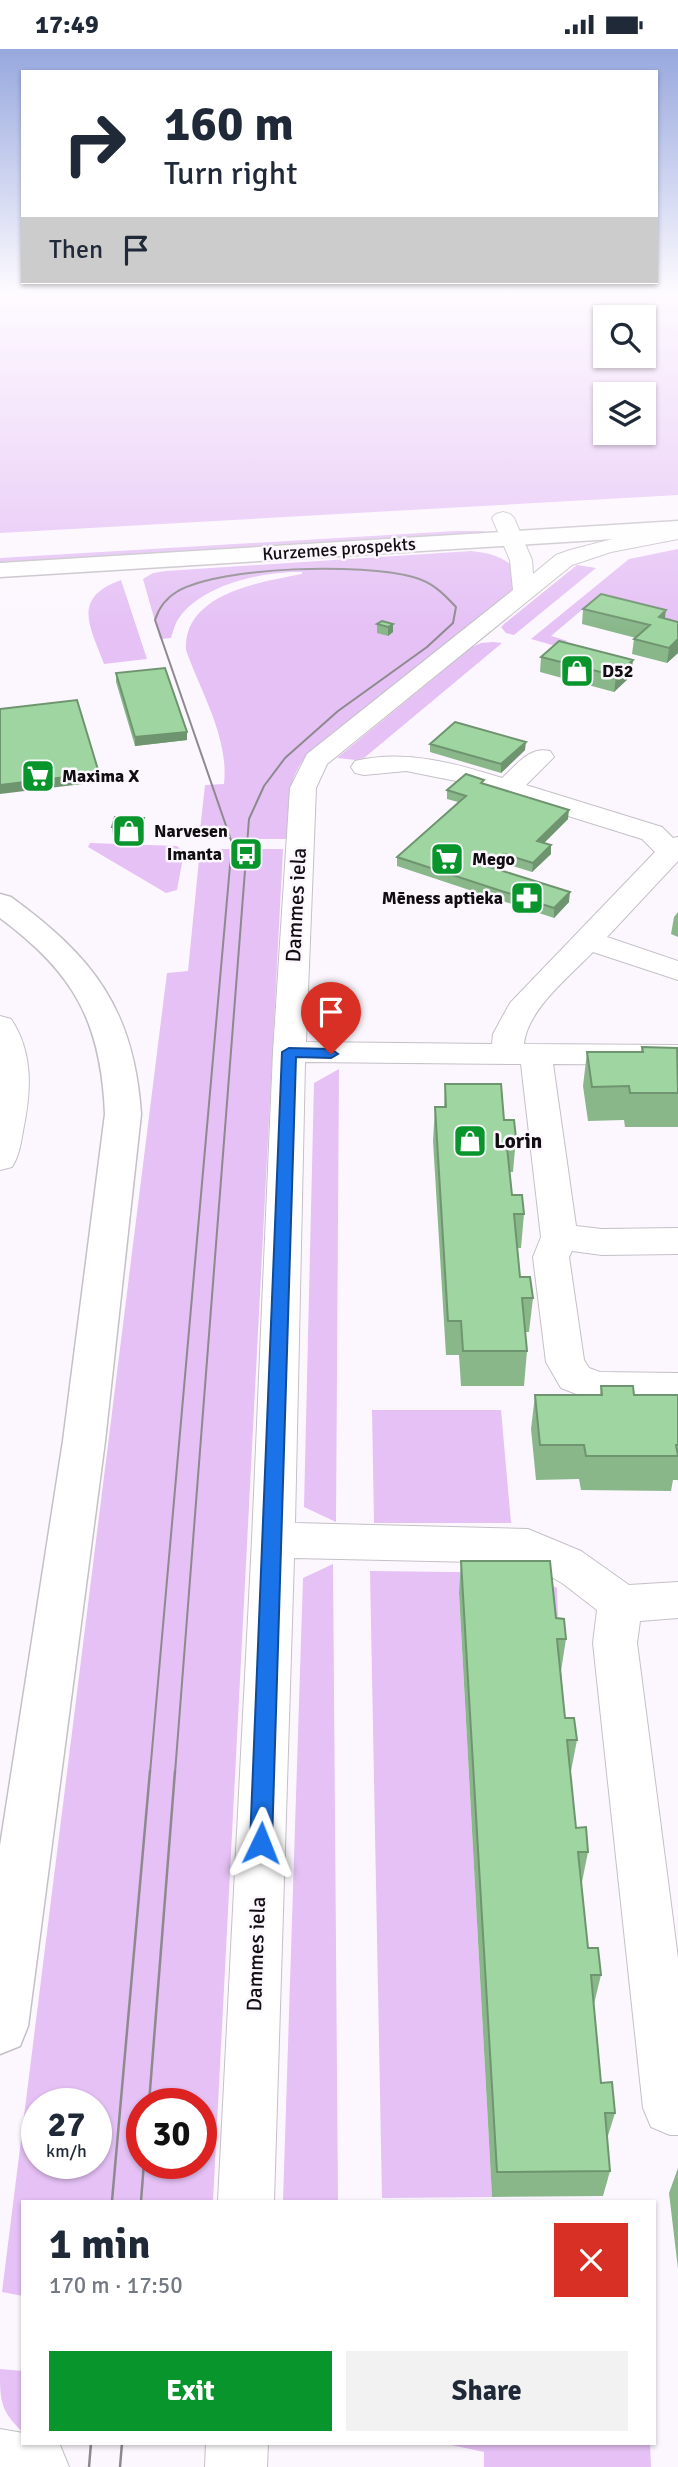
<!DOCTYPE html>
<meta charset="utf-8">
<style>
body{margin:0;font-family:Signika,sans-serif;background:#f2f2f3;color:#1f2937;height:100vh;display:flex;flex-direction:column;font-size:26px;white-space:nowrap}
*{box-sizing:border-box;margin:0}
p{font-size:23px;color:#747a83}
.icon{flex:none;width:38px;height:38px;fill:none;stroke:currentColor;stroke-width:2;stroke-linecap:round;stroke-linejoin:round}
.map{position:relative;flex:1;overflow:hidden}
.panel{position:absolute;left:21px;top:2151px;width:635px;height:245px;display:flex;flex-direction:column;background:#fff;border-radius:0px;box-shadow:0 2px 5px #0004}
.panel>*{flex:none}
.top-card{position:absolute;left:21px;top:21px;width:637px;height:214px;border-radius:0px;box-shadow:0 2px 5px #0004;background:#fff;color:#1f2937;overflow:hidden}
.controls{position:absolute;left:593px;top:256px;display:grid;gap:14px}
.controls a{display:grid;place-items:center;width:63px;height:63px;border-radius:0px;background:#fff;box-shadow:0 2px 5px #0004;font-size:35px}
.speed{position:absolute;left:21px;top:2039px;display:flex;gap:14px;font-size:35px;font-weight:700;text-align:center}
.speed>*{display:grid;place-content:center;width:91px;height:91px;border-radius:50%;background:#fff;box-shadow:0 2px 5px #0004;line-height:1}
.speed small{font-size:18px;font-weight:400}
.speed .limit{border:10px solid #d22;background:#fff;color:#111}
.pin{position:absolute;display:grid;place-items:center;width:60px;height:60px;color:#fff;margin:-72px -30px;border-radius:50% 50% 50% 0;rotate:-45deg;box-shadow:0 0 7px #0007}
.pin .icon{rotate:45deg}
.me{position:absolute;width:77px;margin:-38px;rotate:2deg;stroke-linejoin:round;filter:drop-shadow(0 0 5px #0008)}
.turn{display:flex;align-items:center;gap:24px;height:147px;padding:0 28px;font-size:32px}
.turn .icon{width:91px;height:91px;stroke-width:2.5}
.turn b{display:block;font-size:49px;line-height:60px}
.then{display:flex;align-items:center;height:66px;padding:0 28px;background:#0003;gap:14px;font-size:26px}
.round{display:grid;place-items:center;flex:none;width:74px;height:74px;border-radius:0px;background:#f2f2f3}
.head{display:flex;align-items:center;justify-content:space-between;height:119px;padding:0 28px}
h1{font-size:42px;font-weight:700;line-height:52px}
.action{display:flex;gap:14px;margin-top:auto;padding:14px 28px}
.action a{flex:1;height:80px;border-radius:0px;background:#08952b;color:#fff;font-size:28px;font-weight:700;line-height:80px;text-align:center}
.action a+a{background:#f2f2f3;color:#1f2937}
.status{display:flex;justify-content:space-between;align-items:center;height:49px;padding:0 35px;background:#fff;direction:ltr}
.status svg{height:19px;fill:currentColor}
.map>svg:first-child{display:block}
.green{fill:#e5c1f5;fill-rule:evenodd}
.lines{fill:none;stroke-linecap:round;stroke-linejoin:round}
.street-casing{stroke:#c5c0c7;stroke-width:2}
.secondary-casing{stroke:#c5c0c7;stroke-width:3}
.street{fill:#fff;fill-rule:evenodd}
.secondary{fill:#fff;fill-rule:evenodd}
.tram-far1{stroke:#8d898e;stroke-width:2}
.tram{stroke:#8d898e;stroke-width:2.5}
.wall{fill:#89b78a}
.shaded-wall{fill:#6f9570}
.building{fill:#9fd5a0;stroke:#6f9570;stroke-width:2}
.route{fill:#1a73e8;stroke:#114b97;stroke-width:2}
.labels{text-anchor:middle;dominant-baseline:central;stroke-width:5;stroke-linejoin:round;paint-order:stroke}
.far-street-label{font-size:18px;fill:#100e10;stroke:#fcf7fe}
.far-poi-label{font-size:18px;font-weight:bold;fill:#100e10;stroke:#fcf7fe;text-anchor:start}
.street-label{font-size:21px;fill:#100e10;stroke:#fcf7fe}
.poi-label{font-size:21px;font-weight:bold;fill:#100e10;stroke:#fcf7fe;text-anchor:start}
</style>
<div class="status"><b>17:49</b><svg viewBox="0 0 49 12"><path d="M0 12V9h3v3zM5 12V6h3v6zM10 12V3h3v9zM15 12V0h3v12zM26 1h20v11H26zM47 4h2v5h-2z"/></svg></div>
<div class="map">
<svg width="678" height="2418" viewBox="0 0 678 2418">
<rect width="100%" height="100%" fill="#fcf7fe"/>
<path class="green" d="M0,242H678V446L0,484ZM606,268H644V306H606ZM606,345H644V383H606Z
M456,482H482L489,484L0,514V509Z
M678,500V576L590,554L551,587L568,592L552,596L531,590L629,510Z
M471,502C490,504 504,507 517,522L513,542L443,601L311,701C285,731 289,752 287,790H199L205,736L224,735C229,688 201,644 186,601C183,545 260,533 302,525V523C265,522 202,535 179,569C175,574 173,583 171,589L160,590L143,530L153,524L166,522Z
M577,516L596,519L514,586L506,584L501,578L504,575Z
M121,531L147,610L104,615C90,577 71,549 121,531Z
M493,593L502,594L364,709L356,711L337,709L472,598L481,594Z
M90,794L177,797L184,803L177,841L166,844L88,798Z
M200,800H283L213,2152H23V2247L2,2243L167,924L188,922ZM37,2054H96V2114H37ZM142,2054H201V2114H142Z
M339,1020L336,1473L304,1458L314,1034Z
M372,1361H501L511,1474H374Z
M333,1515L338,2152H283L303,1529Z
M370,1522L529,1524L557,1539L559,1601L459,1545L492,2148L382,2149Z
M0,2320L23,2322V2383C0,2362 0,2351 0,2320Z
M442,2394H650L651,2418H484V2403Z"/>
<g class="lines">
<defs>
<path id="street" d="M503,463L510,465L514,469L532,511L533,525L556,506L570,501L620,488L678,478V490L611,503L572,516L327,715L316,739L306,993L492,995L493,985L510,954L655,803L642,790L456,732L406,722L364,726L355,724L351,718L355,712C405,700 454,714 502,729C517,716 529,697 550,702L554,708L526,736L662,778L673,789L678,788V812L607,888L678,912V931L593,903C570,927 527,961 524,995L678,996V1016L553,1015L576,1177L602,1180L678,1179V1205L602,1206L572,1202L569,1208L584,1311L589,1319L600,1323L678,1324V1354L597,1353L561,1339L546,1313L533,1208L541,1188L521,1015L305,1013L295,1474L528,1480L581,1502L629,1536L678,1533V1569L640,1572L637,1594L678,1909V2086H670L651,2078L643,2059L593,1594L597,1561L562,1534L526,1514L294,1509L274,2152H218L252,1491L273,1003L290,739L307,705L513,541L510,511L492,469L496,465Z
M0,967L11,970C34,1004 31,1044 23,1082C21,1094 19,1107 12,1118L0,1121Z
M0,2380L23,2384V2394L60,2396L69,2418H0Z
M206,2394H268L267,2418H205Z"/>
<path id="secondary" d="M678,472V486L0,528V514Z
M0,845L11,848C93,908 134,960 141,1065L105,1392L28,1977L20,1997L0,2005V1797L63,1392L105,1065C101,972 74,924 0,869Z"/>
</defs>
<use href="#street" class="street-casing"/>
<use href="#secondary" class="secondary-casing"/>
<use href="#street" class="street"/>
<use href="#secondary" class="secondary"/>
<path class="tram-far1" d="M150,1724L232,794L155,571C159,558 166,549 178,542C224,517 362,514 413,528C432,533 443,544 456,558L453,574L427,598L338,662L285,709L264,737L249,770L175,1724"/>
<path class="tram" d="M149,2054L175,1722
M112,2152L150,1722
M141,2152L144,2114
M89,2418L91,2394
M120,2418L122,2394"/>
</g>
<path class="wall" d="M583,560L665,570L678,573V604L667,614L632,605L634,590L636,589L582,575Z
M377,575H393V583L388,587L377,584Z
M541,608L631,627L614,643L540,623Z
M116,624L187,691L135,697L116,633Z
M430,695L525,701L501,724L430,703Z
M484,735L568,770L544,794L551,796V805L532,823L503,814L497,820L569,853L554,869L397,817V808L458,753L447,750V741Z
M144,769L145,778L142,788L113,787L112,778Z
M678,863V888L671,885L674,868Z
M642,998L678,1001V1078H625L624,1071L588,1072L583,1037L587,1003H641Z
M445,1035L504,1071L516,1089L513,1123H509L512,1146L524,1165L521,1199H517L520,1228L533,1249L529,1283H525L527,1302L524,1337H461L459,1306H446L433,1092L435,1058H444Z
M601,1337L634,1346H678V1431H673L671,1442L581,1441L579,1430L536,1431L531,1380L535,1346H600Z
M461,1512L556,1569L566,1590L561,1622L565,1669L577,1691L571,1722H570L576,1779L588,1803L582,1833H581L588,1899L601,1926L594,1955L601,2034L615,2064L607,2090L610,2122L603,2147L492,2148L459,1544Z
M678,2119V2220L669,2144Z"/>
<path class="shaded-wall" d="M666,561L664,576L659,568Z
M393,575V583L388,587V578Z
M678,590V604L667,614L669,599Z
M633,611L631,627L614,643L616,627Z
M187,683V691L135,697V688Z
M526,693L525,701L501,724V715Z
M99,724V733L0,745V736Z
M569,761L568,770L537,801V792Z
M144,769L145,778L142,788V779Z
M551,796V805L532,823L533,814Z
M504,805L503,814L490,827V818Z
M570,843L569,853L554,869V859Z"/>
<path class="building" d="M601,545L666,561L659,568L678,573V590L669,599L634,590L650,576L583,560Z
M382,572L393,575L388,578L377,575Z
M559,592L633,611L616,627L541,608Z
M165,619L187,683L135,688L116,624Z
M77,651L99,724L0,736V660Z
M455,673L526,693L501,715L430,695Z
M466,725L484,731L481,734L569,761L537,792L551,796L533,814L504,805L490,818L570,843L554,859L397,808L466,747L447,741Z
M115,768L144,769L142,779L112,778Z
M642,998L677,999L678,1044H630L629,1037L592,1038L587,1003H643Z
M445,1035H501L504,1071H514L516,1089H506L512,1146H522L524,1165H514L520,1228H530L533,1249H522L527,1302H463L461,1272H448L435,1058H446Z
M601,1337H633L634,1346H678V1396H676L678,1407H586L584,1396H540L535,1346H602Z
M461,1512H550L556,1569L564,1570L566,1590H557L565,1669H574L577,1691H567L576,1779L586,1778L588,1803H578L588,1899H598L601,1926H591L601,2034L612,2033L615,2064H605L610,2122L497,2123Z"/>
<linearGradient id="sky" x2="0" y2="1"><stop stop-color="#97a8de"/><stop offset="0.42" stop-color="#fefbff"/><stop offset="1" stop-color="#fefbff" stop-opacity="0"/></linearGradient>
<rect width="678" height="580" fill="url(#sky)"/>
<path class="route" d="M289,999L331,1000L338,1005L331,1009L296,1008L272,1794L268,1801L261,1804L253,1801L250,1794L282,1003Z"/>
<defs>
<symbol id="shop-square" viewBox="-11 -11 22 22"><rect x="-9" y="-9" width="18" height="18" rx="4" fill="#08952b" stroke="#fcf7fe"/><path d="M-5-2.5h2.3a2.7 3.5 0 0 1 5.4 0H5L5.5 6h-11ZM-1.5-2.5h3a1.5 2.3 0 0 0-3 0Z" fill="#fff"/></symbol>
<symbol id="supermarket-square" viewBox="-11 -11 22 22"><rect x="-9" y="-9" width="18" height="18" rx="4" fill="#08952b" stroke="#fcf7fe"/><path d="M-6-5.5h2.5l.6 2H6L4.5 2H-2.5L-4.4-4H-6ZM-1.5 3.2a1.3 1.3 0 1 0 .1 0ZM3 3.2a1.3 1.3 0 1 0 .1 0Z" fill="#fff"/></symbol>
<symbol id="bus-square" viewBox="-11 -11 22 22"><rect x="-9" y="-9" width="18" height="18" rx="4" fill="#08952b" stroke="#fcf7fe"/><path d="M-5-6H5V4H4V6H2V4H-2V6H-4V4H-5ZM-3.5-4V0h7V-4ZM-3.5 1.2v1.5H-2V1.2ZM2 1.2v1.5H3.5V1.2Z" fill="#fff"/></symbol>
<symbol id="pharmacy-square" viewBox="-11 -11 22 22"><rect x="-9" y="-9" width="18" height="18" rx="4" fill="#08952b" stroke="#fcf7fe"/><path d="M-2-6h4v4h4v4h-4v4h-4v-4h-4v-4h4Z" fill="#fff"/></symbol>
</defs>
<g fill-rule="evenodd">
<use href="#shop-square" x="558" y="603" width="38" height="38"/>
<use href="#supermarket-square" x="19" y="708" width="38" height="38"/>
<use href="#shop-square" x="110" y="763" width="38" height="38"/>
<use href="#bus-square" x="227" y="786" width="38" height="38"/>
<use href="#supermarket-square" x="428" y="791" width="38" height="38"/>
<use href="#pharmacy-square" x="508" y="830" width="38" height="38"/>
<use href="#shop-square" x="451" y="1073" width="38" height="38"/>
</g>
<g class="labels">
<g class="far-street-label">
<text transform="translate(339 500) rotate(-4)">Kurzemes prospekts</text>
</g>
<g class="far-poi-label">
<text x="602" y="622">D52</text>
<text x="62" y="727">Maxima X</text>
<text x="154" y="782">Narvesen</text>
<text x="222" y="805" text-anchor="end">Imanta</text>
<text x="472" y="810">Mego</text>
<text x="503" y="849" text-anchor="end">Mēness aptieka</text>
</g>
<g class="street-label">
<text transform="translate(296 856) rotate(-87)">Dammes iela</text>
<text transform="translate(256 1905) rotate(-88)">Dammes iela</text>
</g>
<g class="poi-label">
<text x="494" y="1092">Lorin</text>
</g>
</g>
</svg>
<div class="controls">
<a><svg class="icon" aria-label="search" viewBox="0 0 24 24"><circle cx="10" cy="10" r="6"/><path d="M15 15l6 6"/></svg></a>
<a><svg class="icon" aria-label="layers" viewBox="0 0 24 24"><path d="M12 4l9 5-9 5-9-5zM3 14l9 5 9-5"/></svg></a>
</div>
<div class="speed"><div>27<small>km/h</small></div><div class="limit">30</div></div>
<div class="pin" style="left:331px;top:1005px;background:#d93025"><svg class="icon" aria-label="arrive" viewBox="0 0 24 24"><path d="M6 21V4h12l-3 4 3 4H6"/></svg></div>
<svg class="me" style="left:261px;top:1794px" viewBox="-20 -20 40 40"><path d="M0-17L14 15 0 8-14 15z" fill="#1a73e8" stroke="#fff" stroke-width="4"/></svg>
<div class="top-card">
<div class="turn"><svg class="icon" aria-label="right" viewBox="0 0 24 24"><path d="M7 20v-9h11M14 6l5 5-5 5"/></svg><div><b>160 m</b>Turn right</div></div>
<div class="then">Then<svg class="icon" aria-label="arrive" viewBox="0 0 24 24"><path d="M6 21V4h12l-3 4 3 4H6"/></svg></div>
</div>
<section class="panel">
<div class="head"><div><h1>1 min</h1><p>170 m · 17:50</p></div><a class="round" style="background:#d93025;color:#fff"><svg class="icon" aria-label="close" viewBox="0 0 24 24"><path d="M6 6l12 12M18 6L6 18"/></svg></a></div>
<div class="action"><a>Exit</a><a>Share</a></div>
</section>
</div>
